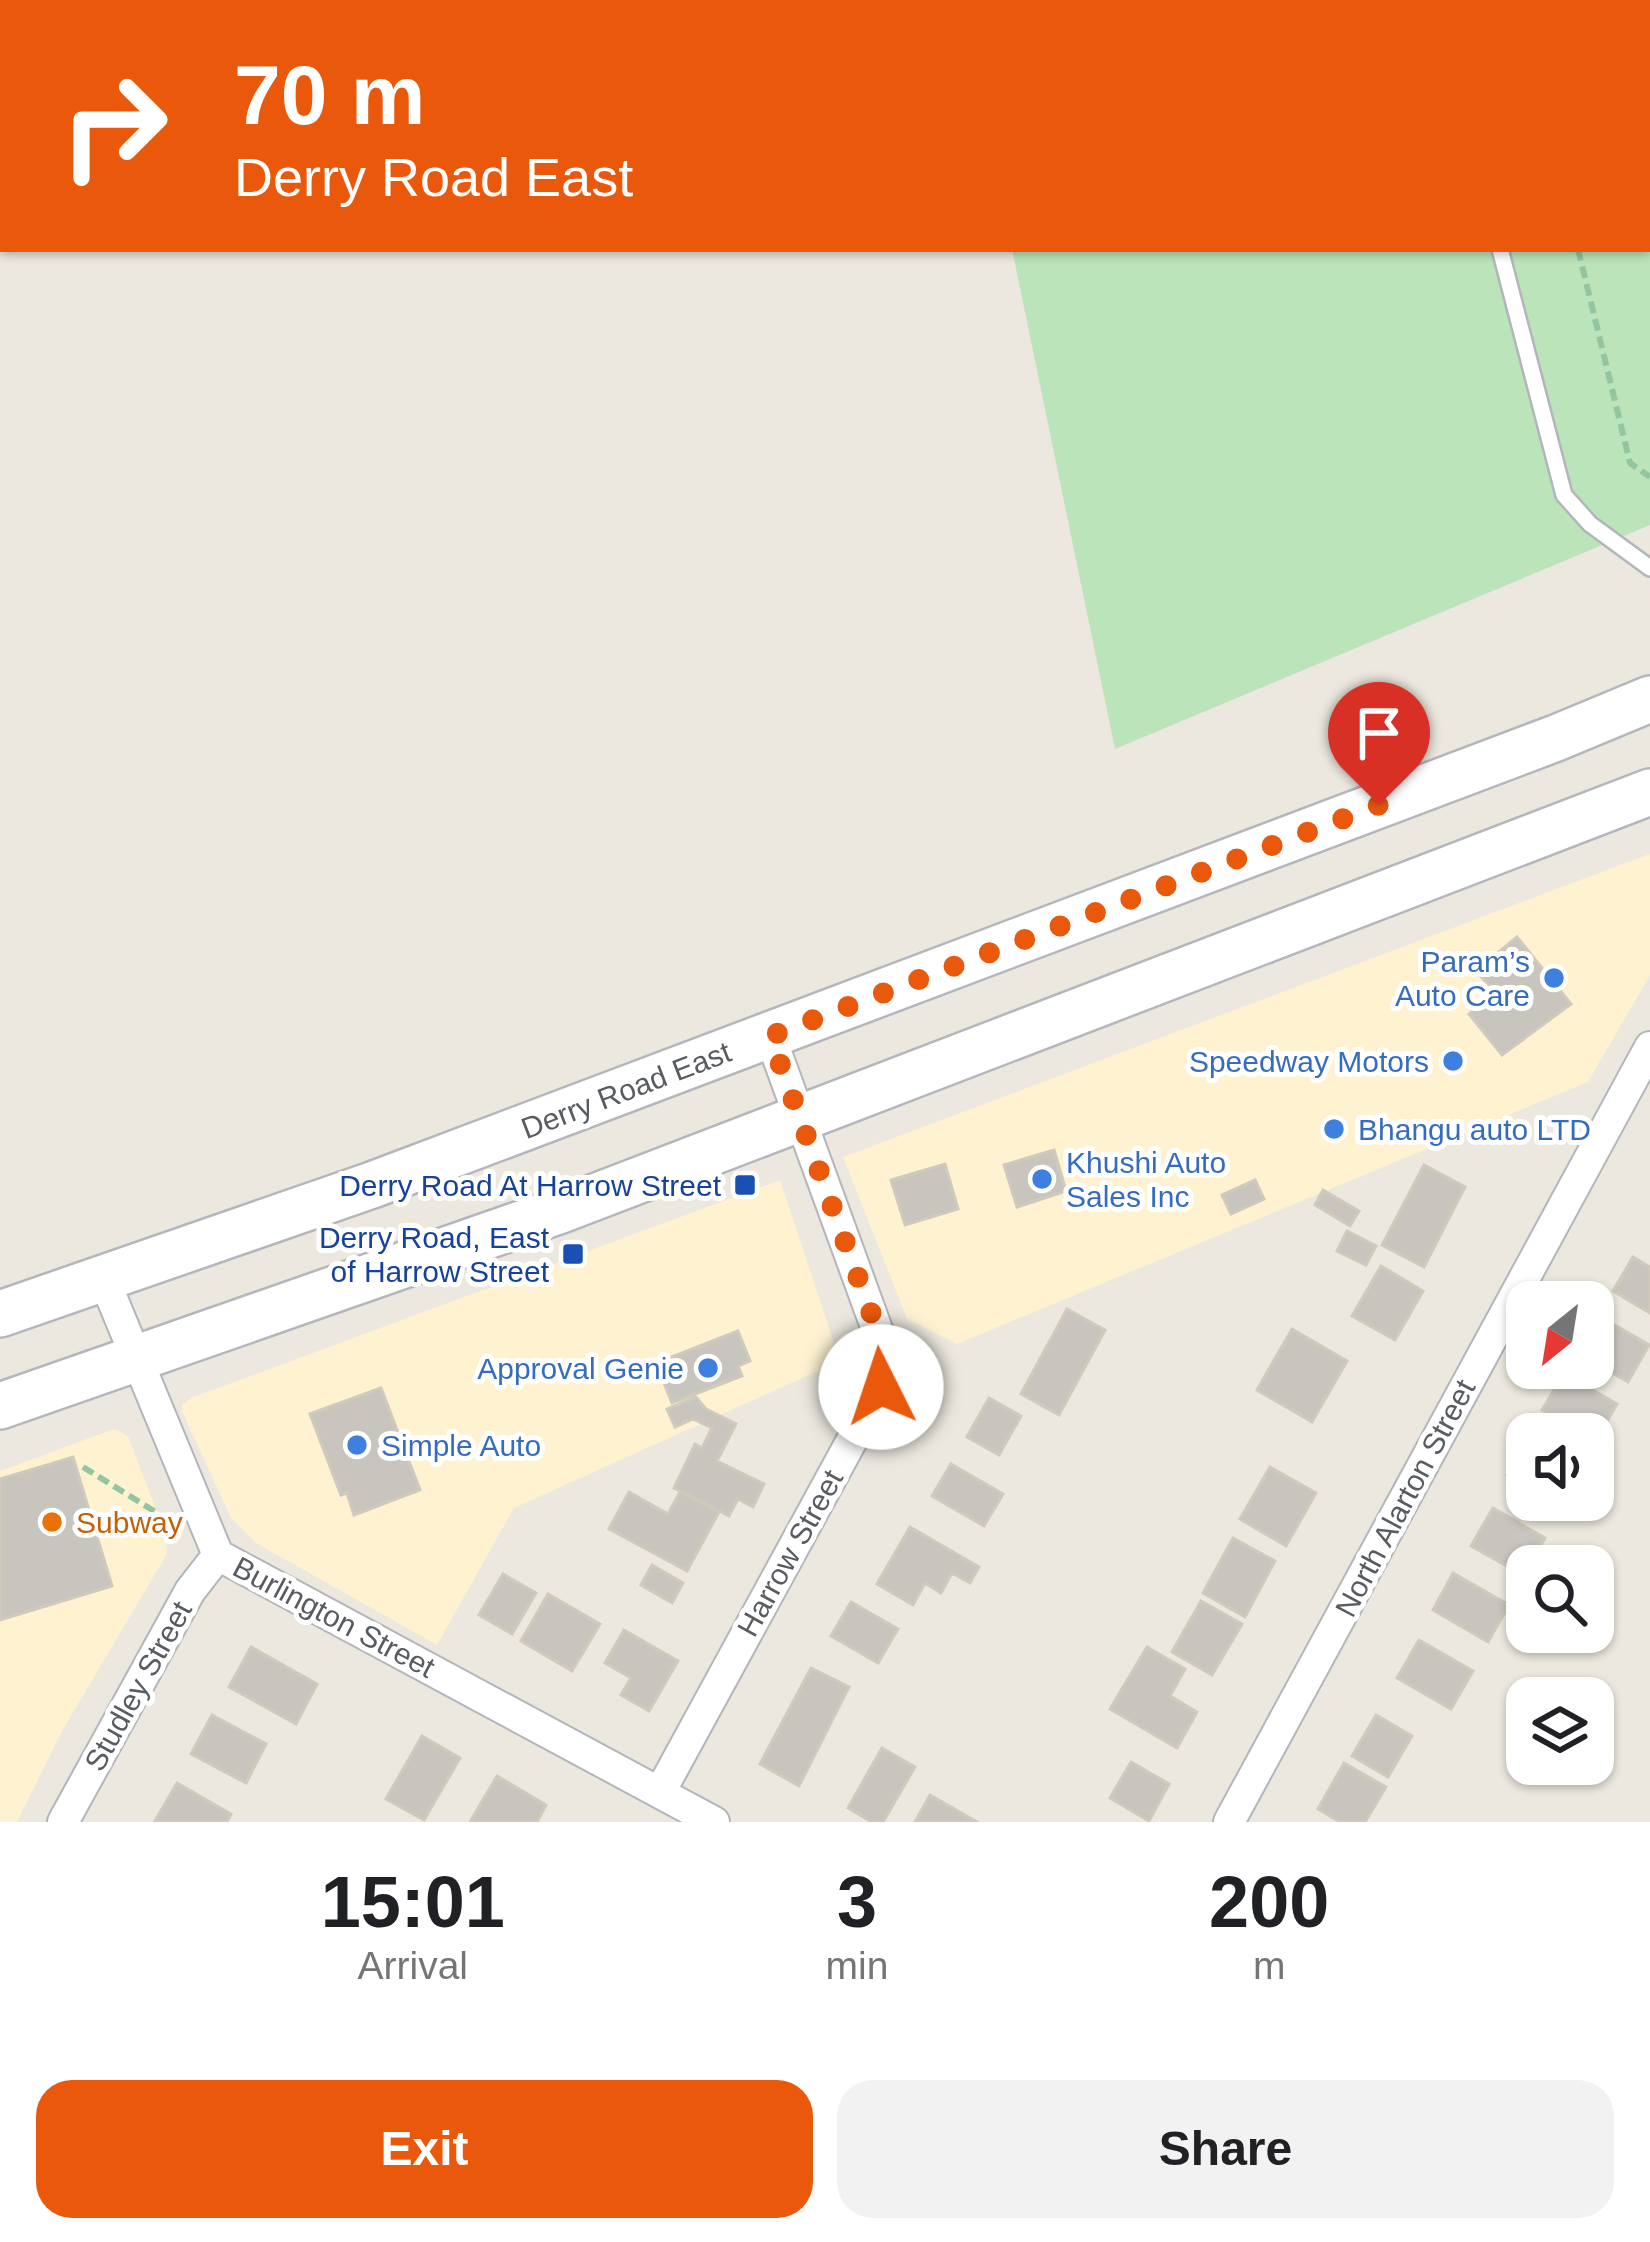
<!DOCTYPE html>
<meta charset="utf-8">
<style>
body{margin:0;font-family:Helvetica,sans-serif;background:#f2f2f2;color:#202124;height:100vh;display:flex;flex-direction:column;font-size:45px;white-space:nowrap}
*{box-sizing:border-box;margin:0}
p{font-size:39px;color:#757577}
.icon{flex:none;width:66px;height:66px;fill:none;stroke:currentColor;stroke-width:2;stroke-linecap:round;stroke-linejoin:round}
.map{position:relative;height:1822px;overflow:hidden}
.details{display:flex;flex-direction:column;background:#fff;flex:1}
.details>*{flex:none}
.banner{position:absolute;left:0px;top:0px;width:1650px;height:252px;box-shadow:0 3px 9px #0004;background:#ea580c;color:#fff;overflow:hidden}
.needle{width:78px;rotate:210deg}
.tools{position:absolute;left:1506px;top:1281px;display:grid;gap:24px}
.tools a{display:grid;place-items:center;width:108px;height:108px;border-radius:24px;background:#fff;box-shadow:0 3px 9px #0004;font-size:60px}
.pin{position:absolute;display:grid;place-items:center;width:102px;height:102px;color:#fff;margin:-123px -51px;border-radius:50% 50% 50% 0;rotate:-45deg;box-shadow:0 0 12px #0007}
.pin .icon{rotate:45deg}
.me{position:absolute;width:132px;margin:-66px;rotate:356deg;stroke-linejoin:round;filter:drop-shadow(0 0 9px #0008)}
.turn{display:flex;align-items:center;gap:42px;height:252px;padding:0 36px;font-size:54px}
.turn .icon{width:156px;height:156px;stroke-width:2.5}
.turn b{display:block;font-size:84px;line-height:102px}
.eta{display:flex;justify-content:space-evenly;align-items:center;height:204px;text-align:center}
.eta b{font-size:72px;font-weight:800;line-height:84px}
.button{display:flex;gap:24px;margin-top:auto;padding:24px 36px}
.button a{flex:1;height:138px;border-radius:36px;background:#ea580c;color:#fff;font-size:48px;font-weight:800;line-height:138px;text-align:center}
.button a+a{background:#f2f2f2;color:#202124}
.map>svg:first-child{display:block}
.commercial{fill:#fef2d1}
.green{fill:#bbe4ba}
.building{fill:#c8c5be;stroke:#d0cabd;stroke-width:3}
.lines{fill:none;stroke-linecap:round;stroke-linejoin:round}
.service-casing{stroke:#b2b6ba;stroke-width:20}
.minor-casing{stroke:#b2b6ba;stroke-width:34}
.secondary-casing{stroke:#b3b7bc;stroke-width:50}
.path{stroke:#93c5a0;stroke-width:6;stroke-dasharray:12 6;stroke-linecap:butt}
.service{stroke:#fff;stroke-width:15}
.minor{stroke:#fff;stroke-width:30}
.secondary{stroke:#fff;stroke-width:45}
.route{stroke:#ea580c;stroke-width:21;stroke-dasharray:0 37.8}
.shop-dot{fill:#3f7fe0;stroke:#fff;stroke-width:4.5}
.transit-dot{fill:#1a4fb4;stroke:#fff;stroke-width:4.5}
.food-dot{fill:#e8710a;stroke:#fff;stroke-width:4.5}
.labels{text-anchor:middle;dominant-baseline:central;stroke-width:10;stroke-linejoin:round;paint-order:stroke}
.shop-label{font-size:30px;fill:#366cbe;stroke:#fff;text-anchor:end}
.street-label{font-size:30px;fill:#585c60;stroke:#fff}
.transit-label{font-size:30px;fill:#164399;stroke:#fff;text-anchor:end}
.food-label{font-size:30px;fill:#c56008;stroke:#fff;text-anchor:start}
</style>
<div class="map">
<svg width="1650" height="1822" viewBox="0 0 1650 1822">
<rect width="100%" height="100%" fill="#ece8df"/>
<path class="commercial" d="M1650,854V975L1588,1082L957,1344L907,1319L843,1157Z
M780,1180L840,1361L514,1508L437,1645L256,1543L231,1518L182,1411V1405L191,1398Z
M114,1429L128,1436L166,1535L167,1554L62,1731L17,1822H0V1471Z"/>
<path class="green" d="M961,0H1650V525L1115,749L1012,249H1647V3Z"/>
<path class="building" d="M1517,937L1571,1004L1502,1055L1469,1014L1495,993L1476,971Z
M1054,1150L1066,1191L1017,1207L1004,1165Z
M945,1164L958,1209L905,1225L891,1180Z
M1424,1165L1465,1187L1424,1267L1382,1245Z
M1255,1180L1264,1199L1231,1214L1222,1195Z
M1323,1190L1359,1211L1350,1226L1315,1205Z
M1347,1231L1376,1246L1366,1265L1337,1251Z
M1633,1257L1650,1267V1313L1613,1291Z
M1381,1266L1423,1291L1395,1340L1352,1316Z
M1067,1309L1105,1330L1059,1415L1021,1394Z
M1596,1314L1649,1345L1628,1382L1593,1362Z
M1292,1329L1347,1361L1312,1422L1257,1390Z
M738,1331L750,1361L738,1366L742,1376L672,1403L656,1363Z
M1564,1373L1617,1404L1596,1440L1593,1434H1585L1542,1410Z
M381,1388L420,1490L354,1515L347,1493L341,1495L310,1414Z
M696,1397L706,1409L736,1424L717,1461L764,1484L753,1507L738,1499L729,1516L674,1488L695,1444L702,1448L712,1428L693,1419L675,1427L667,1409Z
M989,1398L1021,1416L999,1455L967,1437Z
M1526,1441L1527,1442V1486L1507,1475Z
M73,1457L112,1586L0,1620V1479Z
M951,1464L1003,1494L984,1526L932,1496Z
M1270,1467L1316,1493L1286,1546L1240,1519Z
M629,1492L668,1514L680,1492L719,1512L687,1571L609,1529Z
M1493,1508L1545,1538L1523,1575L1471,1546Z
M910,1527L979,1567L970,1583L952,1573L941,1593L925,1583L913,1605L877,1584Z
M1233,1538L1275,1561L1245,1617L1203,1593Z
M652,1565L683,1583L672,1603L641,1585Z
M1453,1573L1509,1605L1488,1642L1433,1610Z
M503,1574L536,1593L512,1634L479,1615Z
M548,1594L600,1624L572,1671L521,1641Z
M1201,1601L1242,1624L1212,1675L1172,1652Z
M851,1602L898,1629L878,1663L831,1636Z
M624,1630L678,1661L649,1711L621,1695L631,1678L605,1663Z
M1419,1640L1473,1671L1451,1709L1397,1678Z
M251,1647L317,1684L296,1724L229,1687Z
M1147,1647L1185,1669L1170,1696L1197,1712L1177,1748L1110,1709Z
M811,1668L849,1687L799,1786L760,1764Z
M212,1715L266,1744L246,1783L191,1754Z
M1376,1715L1412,1736L1388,1777L1352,1756Z
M422,1736L460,1758L424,1820L386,1799Z
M882,1748L915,1767L883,1822H872L848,1808Z
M1131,1762L1169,1784L1149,1821L1110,1798Z
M1344,1763L1386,1787L1365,1822H1340L1318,1809Z
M497,1776L546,1805L537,1822H470Z
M177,1783L231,1814L227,1822L155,1821Z
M930,1795L977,1822H915Z"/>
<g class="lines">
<defs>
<path id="service" d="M1436,0L1437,3
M1500,249L1564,495L1590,524L1650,568"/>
<path id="minor" d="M103,1277L218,1555L714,1822
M660,1792L881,1387L878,1332L770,1036
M63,1822L190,1591L218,1555
M1229,1822L1650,1047"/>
<path id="secondary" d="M0,1314L372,1185L1556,738L1650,699
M0,1406L561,1210L1650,792"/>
</defs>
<use href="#service" class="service-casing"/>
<use href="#minor" class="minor-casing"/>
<use href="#secondary" class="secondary-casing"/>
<path class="path" d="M1517,0L1518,3
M1578,249L1630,463L1650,477
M83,1467L162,1516"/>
<use href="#service" class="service"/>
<use href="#minor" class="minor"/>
<use href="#secondary" class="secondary"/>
</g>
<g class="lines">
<path class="route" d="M881,1387L878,1332L770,1036L1379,805"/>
</g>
<g class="shop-dot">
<circle cx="1554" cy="978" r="12"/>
<circle cx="1453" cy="1061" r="12"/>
<circle cx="1334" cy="1129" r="12"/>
<circle cx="1042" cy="1179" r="12"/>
<circle cx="708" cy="1368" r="12"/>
<circle cx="357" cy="1445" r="12"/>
</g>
<g class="transit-dot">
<rect x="733" y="1173" width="24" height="24" rx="6"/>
<rect x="561" y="1242" width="24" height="24" rx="6"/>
</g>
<circle class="food-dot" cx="52" cy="1522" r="12"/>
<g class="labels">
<g class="shop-label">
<text x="1530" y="961">Param’s<tspan x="1530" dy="34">Auto Care</tspan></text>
<text x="1429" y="1061">Speedway Motors</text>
<text x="1358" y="1129" text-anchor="start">Bhangu auto LTD</text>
<text x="1066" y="1162" text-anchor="start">Khushi Auto<tspan x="1066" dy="34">Sales Inc</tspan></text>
<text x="684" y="1368">Approval Genie</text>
<text x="381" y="1445" text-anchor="start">Simple Auto</text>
</g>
<g class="street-label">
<text transform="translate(626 1090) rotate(-21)">Derry Road East</text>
<text transform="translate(1405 1498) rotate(-62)">North Alarton Street</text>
<text transform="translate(790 1553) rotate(-61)">Harrow Street</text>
<text transform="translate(334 1617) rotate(28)">Burlington Street</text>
<text transform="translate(138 1686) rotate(-61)">Studley Street</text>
</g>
<g class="transit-label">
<text x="721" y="1185">Derry Road At Harrow Street</text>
<text x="549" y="1237">Derry Road, East<tspan x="549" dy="34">of Harrow Street</tspan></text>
</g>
<g class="food-label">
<text x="76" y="1522">Subway</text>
</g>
</g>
</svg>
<div class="tools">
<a><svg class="needle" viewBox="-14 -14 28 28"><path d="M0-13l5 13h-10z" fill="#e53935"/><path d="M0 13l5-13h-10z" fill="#757577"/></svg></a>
<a><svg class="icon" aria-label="sound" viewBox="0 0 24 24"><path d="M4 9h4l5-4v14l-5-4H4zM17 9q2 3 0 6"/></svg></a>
<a><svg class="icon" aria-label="search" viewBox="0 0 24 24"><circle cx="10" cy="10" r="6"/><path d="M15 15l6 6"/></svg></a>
<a><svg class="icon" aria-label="layers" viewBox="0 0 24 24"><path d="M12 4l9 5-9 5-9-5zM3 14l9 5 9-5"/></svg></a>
</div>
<div class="pin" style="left:1379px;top:805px;background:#d93025"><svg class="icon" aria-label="arrive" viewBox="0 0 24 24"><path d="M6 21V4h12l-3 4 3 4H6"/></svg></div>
<svg class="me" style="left:881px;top:1387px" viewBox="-20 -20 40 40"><circle r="19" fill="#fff"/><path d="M0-13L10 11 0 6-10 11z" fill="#ea580c"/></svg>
<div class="banner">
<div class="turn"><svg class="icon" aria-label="right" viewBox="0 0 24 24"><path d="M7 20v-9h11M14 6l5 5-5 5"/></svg><div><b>70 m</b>Derry Road East</div></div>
</div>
</div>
<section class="details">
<div class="eta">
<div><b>15:01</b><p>Arrival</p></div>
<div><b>3</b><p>min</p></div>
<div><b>200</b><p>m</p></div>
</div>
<div class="button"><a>Exit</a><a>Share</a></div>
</section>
